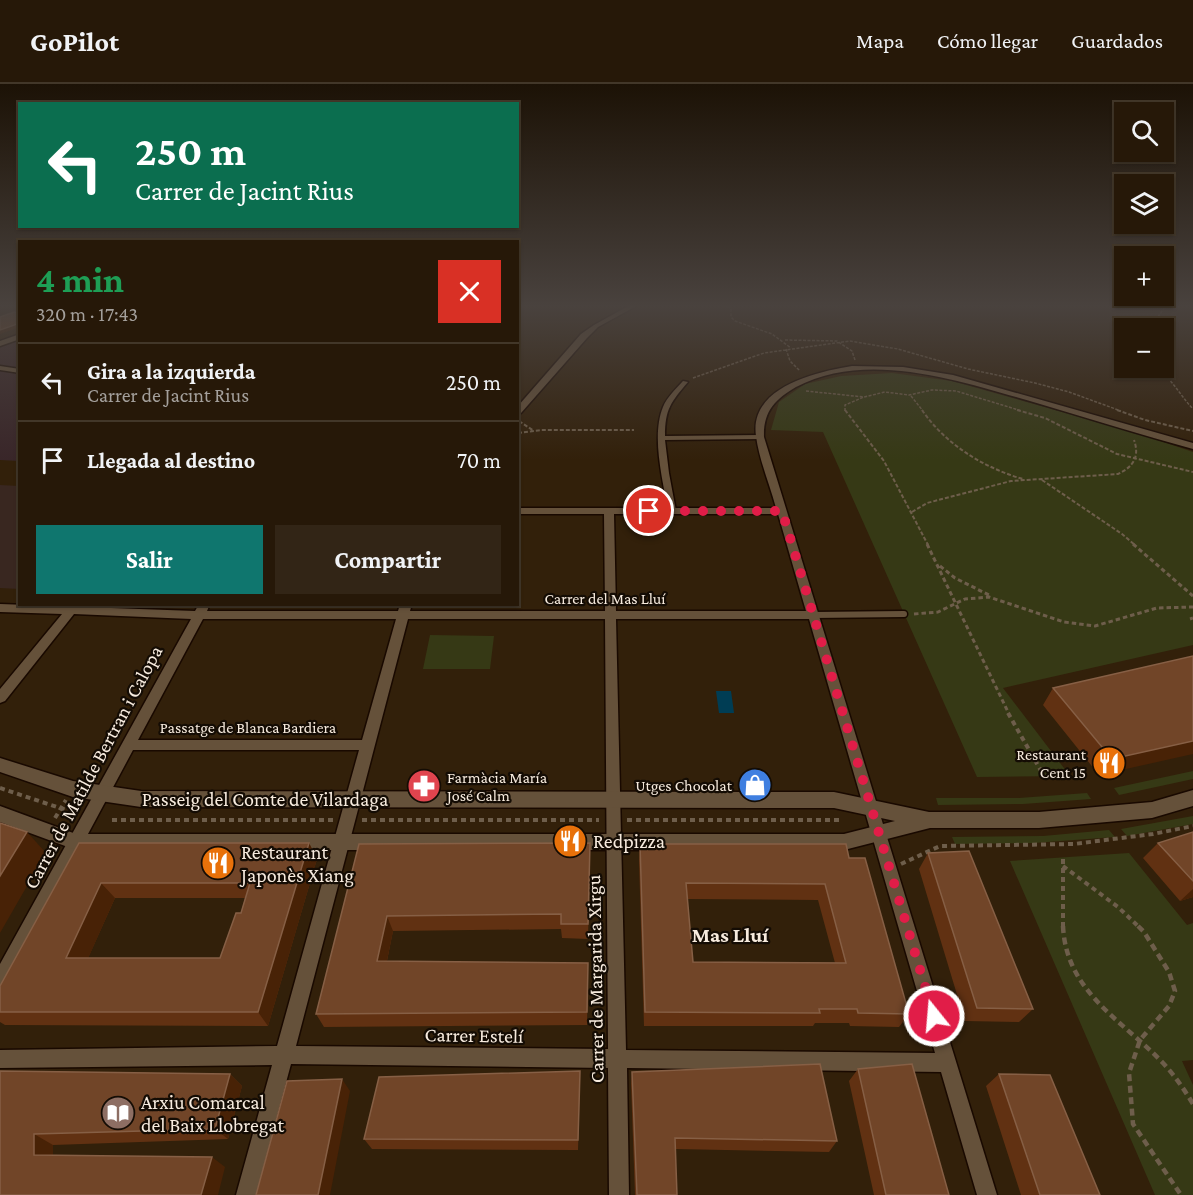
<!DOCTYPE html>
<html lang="es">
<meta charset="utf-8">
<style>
body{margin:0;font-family:"Crimson Pro",serif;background:#322516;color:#f1f3f6;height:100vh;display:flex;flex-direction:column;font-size:22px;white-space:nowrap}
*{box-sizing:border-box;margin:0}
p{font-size:20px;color:#a4a09c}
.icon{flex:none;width:33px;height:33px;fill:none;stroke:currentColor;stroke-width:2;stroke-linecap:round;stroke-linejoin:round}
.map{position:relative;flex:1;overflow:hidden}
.drawer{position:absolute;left:18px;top:156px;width:501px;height:366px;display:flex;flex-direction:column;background:#261808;border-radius:0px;box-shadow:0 2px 4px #0004,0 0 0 2px #423729}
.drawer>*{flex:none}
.guide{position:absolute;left:18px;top:18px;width:501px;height:126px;border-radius:0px;box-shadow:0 2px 4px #0004,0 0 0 2px #423729;background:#0b6e4f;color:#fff;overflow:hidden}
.controls{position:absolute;left:1114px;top:18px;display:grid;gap:12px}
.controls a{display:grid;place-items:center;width:60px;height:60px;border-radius:0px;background:#261808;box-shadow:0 2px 4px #0004,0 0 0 2px #423729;font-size:30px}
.pin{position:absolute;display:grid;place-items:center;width:51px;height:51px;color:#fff;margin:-26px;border:3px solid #fff;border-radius:50%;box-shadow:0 2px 6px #0007}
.me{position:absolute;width:66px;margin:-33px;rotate:343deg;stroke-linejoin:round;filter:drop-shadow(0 0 4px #0008)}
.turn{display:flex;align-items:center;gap:21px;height:126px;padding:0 18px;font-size:27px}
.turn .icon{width:78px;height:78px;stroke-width:2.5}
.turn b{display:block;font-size:42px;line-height:51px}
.round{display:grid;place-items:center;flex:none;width:63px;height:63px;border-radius:0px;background:#322516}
.headline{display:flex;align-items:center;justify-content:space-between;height:102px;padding:0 18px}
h1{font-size:36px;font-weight:700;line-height:45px;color:#1e9e55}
.action{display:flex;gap:12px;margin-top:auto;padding:12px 18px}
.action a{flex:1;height:69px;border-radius:0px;background:#0f766e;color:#fff;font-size:24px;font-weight:700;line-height:69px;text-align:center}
.action a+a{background:#322516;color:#f1f3f6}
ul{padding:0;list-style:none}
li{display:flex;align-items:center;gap:18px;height:78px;padding:0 18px;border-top:2px solid #423729}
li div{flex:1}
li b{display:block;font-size:22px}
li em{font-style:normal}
header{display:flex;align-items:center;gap:36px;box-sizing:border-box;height:84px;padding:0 30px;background:#261808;border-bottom:2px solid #423729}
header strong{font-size:28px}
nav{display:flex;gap:33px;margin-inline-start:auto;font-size:21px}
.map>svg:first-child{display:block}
.industrial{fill:#392629}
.education{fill:#392720}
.green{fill:#363915}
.water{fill:#003d54}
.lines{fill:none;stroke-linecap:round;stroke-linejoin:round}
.service-casing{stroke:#190900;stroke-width:9}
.pedestrian-casing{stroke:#190900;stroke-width:3}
.minor-casing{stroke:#190900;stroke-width:3}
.tertiary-casing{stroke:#190900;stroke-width:3}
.path-far4{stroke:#6e5e4b;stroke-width:1.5;stroke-dasharray:3 1.5;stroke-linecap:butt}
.path-far3{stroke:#6e5e4b;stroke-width:2;stroke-dasharray:4 2;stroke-linecap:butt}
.path-far2{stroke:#6e5e4b;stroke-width:3;stroke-dasharray:4.5 3;stroke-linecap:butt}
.path-far1{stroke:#6e5e4b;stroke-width:4;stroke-dasharray:5 4;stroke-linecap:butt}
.path{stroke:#6e5e4b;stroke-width:4.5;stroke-dasharray:7 4.5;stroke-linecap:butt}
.service{stroke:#65513a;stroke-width:6}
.pedestrian{fill:#65513a;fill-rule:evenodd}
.minor{fill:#65513a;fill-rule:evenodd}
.tertiary{fill:#65513a;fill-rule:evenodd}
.wall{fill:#613112;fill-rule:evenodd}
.shaded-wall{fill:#482206}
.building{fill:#714528;stroke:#865f45;stroke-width:1.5;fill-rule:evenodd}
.route{stroke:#e11d48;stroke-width:10;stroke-dasharray:0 18}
.labels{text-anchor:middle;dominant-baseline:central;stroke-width:4.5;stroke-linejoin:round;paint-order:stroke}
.street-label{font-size:16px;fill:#f7ebde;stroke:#140c04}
.poi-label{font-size:16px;fill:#f7ebde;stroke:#140c04;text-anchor:end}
.near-street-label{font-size:20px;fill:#f7ebde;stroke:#140c04}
.near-poi-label{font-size:20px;fill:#f7ebde;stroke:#140c04;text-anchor:start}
.near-neighbourhood-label{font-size:21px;font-weight:bold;fill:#f7ebde;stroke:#140c04}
</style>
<header>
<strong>GoPilot</strong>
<nav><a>Mapa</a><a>Cómo llegar</a><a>Guardados</a></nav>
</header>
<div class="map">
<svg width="1193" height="1111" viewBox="0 0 1193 1111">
<rect width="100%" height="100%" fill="#32200a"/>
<path class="industrial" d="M19,252V377L0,376V260Z"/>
<path class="education" d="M0,401L19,402V505L0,504Z"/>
<path class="green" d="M892,289L952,297L1137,349L1193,368V561L1003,604L1070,692L977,693L823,348L771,346L779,318L805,300L841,292Z
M430,551L494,552L490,585H423Z
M1193,687V695L1119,711L1114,704Z
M1087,709L1091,715L1023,720L938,721L936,714H1019Z
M1193,732V740L1127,752L1121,745Z
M1109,746L1115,753L1034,759L955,760L952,753L1043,752Z
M1129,769L1187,841L1193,839V976L1182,977L1193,1001V1111H1155L1010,777Z"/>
<path class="water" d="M716,607H731L734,629H719Z"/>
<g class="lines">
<defs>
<path id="service" d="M813,531L904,530"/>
<path id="pedestrian" d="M683,297L688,298C671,318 665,325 665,352L760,351L763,353L760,355L665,356L669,389L676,427L672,429L668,427C663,397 651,352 663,323C667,313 676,305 683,297Z"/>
<path id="minor" d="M632,220H640L598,243L587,254L521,329H518V322L581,250L594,241Z
M20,250V255L0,262V257Z
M0,282L20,285V289L0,286Z
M852,282L903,283L953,291L1193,359V365C1142,351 1091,335 1040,320C966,299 869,264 796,303C775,315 763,328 764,353L997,1111H977L941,988L627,984L629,1111H609L608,984L291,980L256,1111H236L272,981L0,984V966L277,962L359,666H133L6,903L0,906V880L191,535L74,530L5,617L0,619V605L62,530L0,528V520L195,527L199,520H210L207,527H398L400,520H412L410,527H605L604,430H518V424H776C770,401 759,376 756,352C749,303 816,288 852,282ZM614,430H778L806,527H616ZM203,535H396L362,656H138ZM408,535H605L608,965L296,962ZM616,535H809L935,969L626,966Z"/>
<path id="tertiary" d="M0,674L73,697L141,707L834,708L929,728H1039L1152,718L1193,706V722L1152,734L1039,744H930L844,766H76L0,738V722L76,750H844L895,737L834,724L141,723L73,713L0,688Z"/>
</defs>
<use href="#service" class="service-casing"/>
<use href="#pedestrian" class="pedestrian-casing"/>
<use href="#minor" class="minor-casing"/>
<use href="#tertiary" class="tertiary-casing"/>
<path class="path-far4" d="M719,220L731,224V233L735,237L772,250L791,264
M1150,244L1167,220
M785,256L837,257L852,267L855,276
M786,265L790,277L800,287
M1158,284C1173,297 1180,311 1193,325
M693,294L764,269L850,257L898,265L968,285L1035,299L1069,308L1121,327
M806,307L864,313L885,308L909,311L932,306L956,307L1022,327
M911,312L923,327
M845,327V321L864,313"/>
<path class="path-far3" d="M845,326L884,377L928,461
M922,326C945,360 984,384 1023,395
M1017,326L1045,334L1117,370L1193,388
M1117,326L1145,336L1193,347
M519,337L534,347
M518,349L541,346H634
M1042,396L1122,450L1135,461
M912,428L927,419L1011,397L1118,390C1133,383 1140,373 1134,356"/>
<path class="path-far2" d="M927,460L1009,630
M1133,460L1193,512
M940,482L955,494L991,512
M914,530L938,528L965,515L989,513L1064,538L1095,542L1157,524L1193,523
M1190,535L1193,534"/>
<path class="path-far1" d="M1008,629L1044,692
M0,704L75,729
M55,734L66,716
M112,736H334
M362,736H599
M627,736H839
M901,780L940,762L1074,760L1153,750L1193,742
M1063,782L1118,823L1139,843
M1063,843V774"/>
<path class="path" d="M1063,842C1066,908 1122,936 1163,979C1175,992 1184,1005 1193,1020
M1138,842L1144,848L1169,888L1175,907L1169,922L1140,956L1129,989L1133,1040L1181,1111"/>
<use href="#service" class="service"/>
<use href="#pedestrian" class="pedestrian"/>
<use href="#minor" class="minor"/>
<use href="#tertiary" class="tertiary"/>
</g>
<path class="wall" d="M1193,572L1099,691L1043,621L1053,604Z
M1193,748V813L1180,817L1143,774L1158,759Z
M79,759H309L317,775L268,942L5,941L0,938V902ZM115,814H245L241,829L220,874H88Z
M359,760L590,775L588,855L562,854L561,845L393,847L387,877L588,893L587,941L324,943L316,930Z
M640,760L849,774L909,930L899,943L850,942L849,939H815L813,942H644L639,776ZM687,815L818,816L835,879L693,878Z
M928,769L1033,925L1019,938L965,937L919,785Z
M858,985L949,1111H874L849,997Z
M0,987L230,990L242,1002L228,1055L53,1061V1071L225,1083L0,1111Z
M632,988L837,1057L829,1068L675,1065L677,1111H635L631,1000Z
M999,990L1100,1111H1021L986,1002Z
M580,999L578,1066L372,1065L364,1055Z"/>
<path class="shaded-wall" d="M20,239V243L0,250V246Z
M1193,657V670L1099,691L1112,675Z
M27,748L46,769L0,849V792Z
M309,759L317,775L268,942L258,928Z
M101,799L115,814L82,888L66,874Z
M1193,805V813L1180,817Z
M387,832L393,847L384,891L377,877Z
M230,990L242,1002L228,1055L215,1045Z
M342,995L350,1007L330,1111H318Z
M34,1050L53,1061V1081L34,1071Z
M212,1073L225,1083L218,1111H201Z"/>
<path class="building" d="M14,228L20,230V239L0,246V233Z
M1193,572V657L1112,675L1053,604Z
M0,739L27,748L0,792Z
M1193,748V797L1158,759Z
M79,759H309L258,928H0V902ZM101,799H250L241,829H236L220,874H66Z
M590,759L588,840H561V830L387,832L377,877L588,879L587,928L316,930L359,760Z
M640,760H846L849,774H865L909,930L858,929L857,925H819L820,929L645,928ZM686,799L825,800L846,879L693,878Z
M969,767L1033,925L977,924L928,769Z
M820,980L837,1057L675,1054L677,1111H637L632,988Z
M912,980L949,1111H886L858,985Z
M0,987L230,990L215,1045L34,1050V1071L212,1073L201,1111H0Z
M580,987L578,1056L364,1055L379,993Z
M999,990L1050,991L1100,1111H1040Z
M342,995L318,1111H256L287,997Z"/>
<linearGradient id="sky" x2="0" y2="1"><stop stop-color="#1c1206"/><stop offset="0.59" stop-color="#49423e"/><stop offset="1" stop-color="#49423e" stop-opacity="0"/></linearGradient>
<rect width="1193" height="376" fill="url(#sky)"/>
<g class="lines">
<path class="route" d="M649,427H782L934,932"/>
</g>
<defs>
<symbol id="restaurant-disc" viewBox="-11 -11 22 22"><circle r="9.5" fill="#e8710a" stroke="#140c04"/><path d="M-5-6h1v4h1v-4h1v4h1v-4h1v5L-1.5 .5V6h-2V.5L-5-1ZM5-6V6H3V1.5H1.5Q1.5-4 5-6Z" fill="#fff"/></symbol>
<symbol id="shop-disc" viewBox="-11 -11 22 22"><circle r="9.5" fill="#3f7fe0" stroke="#140c04"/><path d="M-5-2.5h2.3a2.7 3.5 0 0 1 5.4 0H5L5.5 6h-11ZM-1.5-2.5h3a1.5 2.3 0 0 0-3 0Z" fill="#fff"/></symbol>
<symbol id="pharmacy-disc" viewBox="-11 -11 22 22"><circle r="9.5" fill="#e0444e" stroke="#140c04"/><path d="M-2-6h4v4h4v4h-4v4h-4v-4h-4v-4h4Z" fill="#fff"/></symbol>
<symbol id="library-disc" viewBox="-11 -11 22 22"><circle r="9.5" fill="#8d6e63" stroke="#140c04"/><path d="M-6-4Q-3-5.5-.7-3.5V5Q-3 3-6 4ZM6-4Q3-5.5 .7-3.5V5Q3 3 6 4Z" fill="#fff"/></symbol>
</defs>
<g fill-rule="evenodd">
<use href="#restaurant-disc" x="1090" y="660" width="38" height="38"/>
<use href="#shop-disc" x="736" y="682" width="38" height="38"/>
<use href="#pharmacy-disc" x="405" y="683" width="38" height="38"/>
<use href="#restaurant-disc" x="551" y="738" width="38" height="38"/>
<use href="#restaurant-disc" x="199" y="760" width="38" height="38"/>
<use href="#library-disc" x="99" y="1010" width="38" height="38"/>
</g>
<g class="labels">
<g class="street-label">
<text x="605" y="514">Carrer del Mas Lluí</text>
<text x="248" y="643">Passatge de Blanca Bardiera</text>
</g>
<g class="poi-label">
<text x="1086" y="670">Restaurant<tspan x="1086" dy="18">Cent 15</tspan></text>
<text x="447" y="693" text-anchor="start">Farmàcia María<tspan x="447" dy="18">José Calm</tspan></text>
<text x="732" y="701">Utges Chocolat</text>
</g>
<g class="near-street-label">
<text transform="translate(93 683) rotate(-62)">Carrer de Matilde Bertran i Calopa</text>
<text x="265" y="715">Passeig del Comte de Vilardaga</text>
<text transform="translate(595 895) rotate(-91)">Carrer de Margarida Xirgu</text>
<text transform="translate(474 951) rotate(1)">Carrer Estelí</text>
</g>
<g class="near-poi-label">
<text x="593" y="757">Redpizza</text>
<text x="241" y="768">Restaurant<tspan x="241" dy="23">Japonès Xiang</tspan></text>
<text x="141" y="1018">Arxiu Comarcal<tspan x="141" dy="23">del Baix Llobregat</tspan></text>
</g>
<g class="near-neighbourhood-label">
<text x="730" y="851">Mas Lluí</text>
</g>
</g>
</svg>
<div class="controls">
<a><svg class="icon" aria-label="search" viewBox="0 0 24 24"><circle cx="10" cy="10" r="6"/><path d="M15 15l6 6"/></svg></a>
<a><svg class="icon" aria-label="layers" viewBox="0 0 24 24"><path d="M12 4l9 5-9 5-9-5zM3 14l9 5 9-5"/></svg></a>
<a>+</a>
<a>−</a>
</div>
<div class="pin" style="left:649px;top:427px;background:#d93025"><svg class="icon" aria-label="arrive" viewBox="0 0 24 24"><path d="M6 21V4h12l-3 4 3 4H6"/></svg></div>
<svg class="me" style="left:934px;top:932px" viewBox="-20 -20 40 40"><circle r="17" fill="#e11d48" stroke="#fff" stroke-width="3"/><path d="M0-11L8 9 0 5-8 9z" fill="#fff"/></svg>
<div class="guide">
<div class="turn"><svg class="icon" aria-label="left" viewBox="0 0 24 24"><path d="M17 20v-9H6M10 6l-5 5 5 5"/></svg><div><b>250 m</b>Carrer de Jacint Rius</div></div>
</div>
<section class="drawer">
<div class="headline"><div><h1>4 min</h1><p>320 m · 17:43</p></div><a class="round" style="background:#d93025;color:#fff"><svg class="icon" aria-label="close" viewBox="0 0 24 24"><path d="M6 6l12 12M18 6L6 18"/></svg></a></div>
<ul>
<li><svg class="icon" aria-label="left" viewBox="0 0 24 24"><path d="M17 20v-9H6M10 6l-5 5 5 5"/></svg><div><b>Gira a la izquierda</b><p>Carrer de Jacint Rius</p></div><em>250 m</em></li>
<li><svg class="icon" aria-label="arrive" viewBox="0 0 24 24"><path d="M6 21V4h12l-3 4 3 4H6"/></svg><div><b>Llegada al destino</b></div><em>70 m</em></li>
</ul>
<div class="action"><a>Salir</a><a>Compartir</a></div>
</section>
</div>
